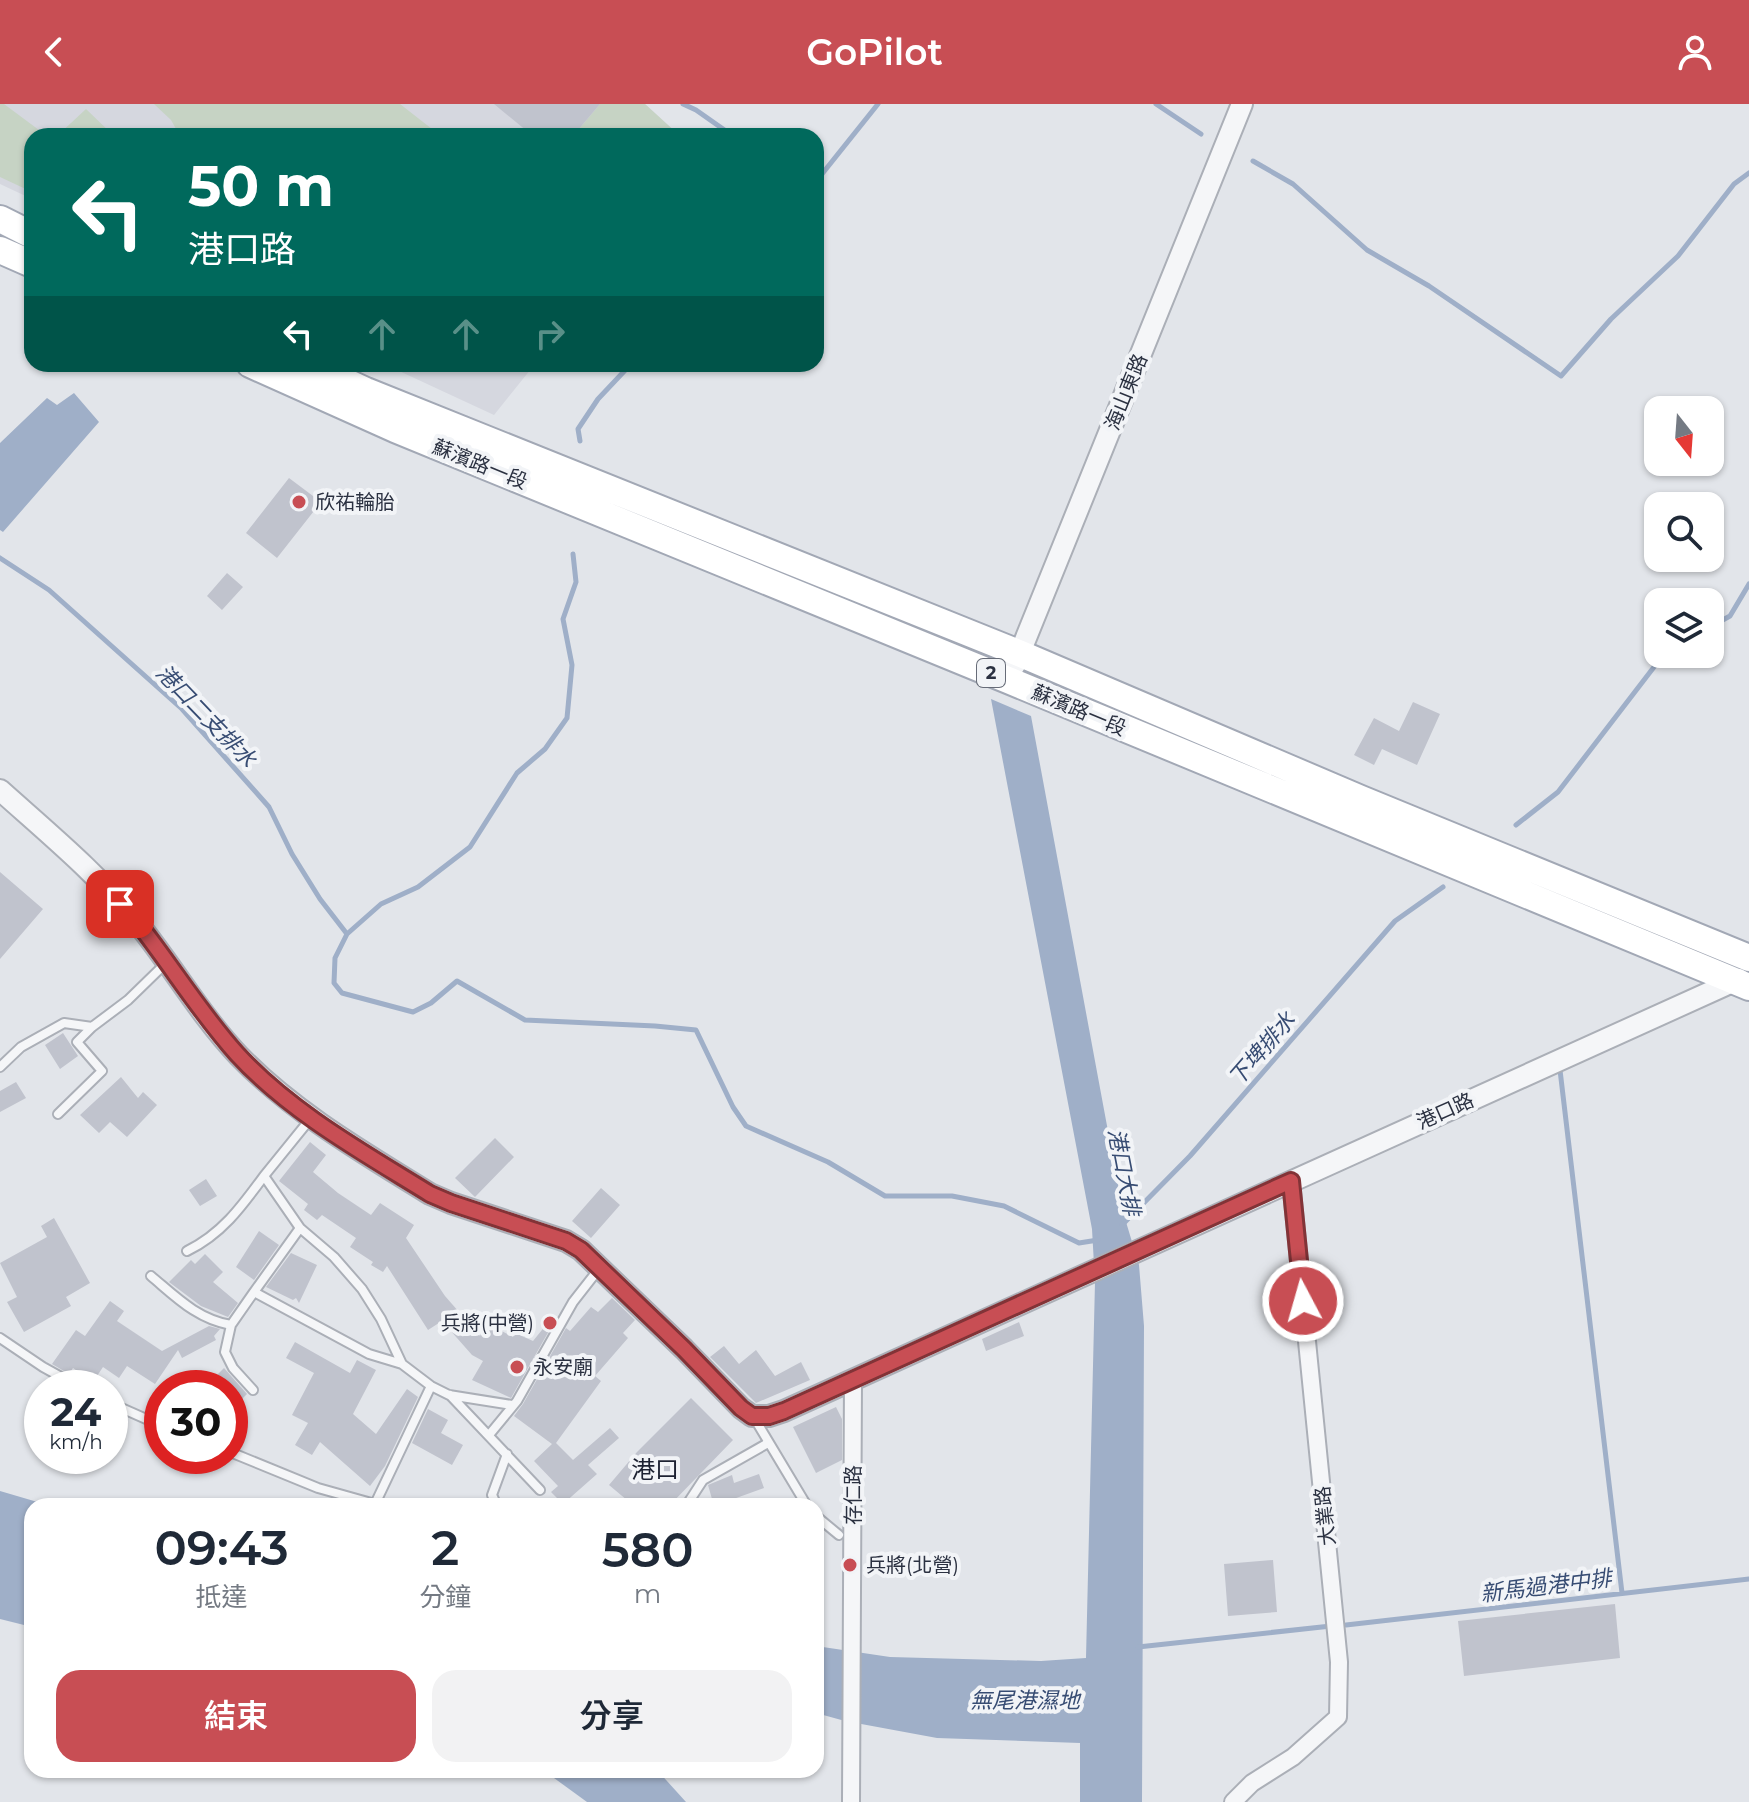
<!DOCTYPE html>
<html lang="zh-TW">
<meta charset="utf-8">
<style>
body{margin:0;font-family:Montserrat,"Noto Sans TC",sans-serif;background:#f2f2f3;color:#1f2937;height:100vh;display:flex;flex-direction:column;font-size:30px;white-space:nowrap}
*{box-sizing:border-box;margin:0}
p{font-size:26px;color:#747a83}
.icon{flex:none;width:44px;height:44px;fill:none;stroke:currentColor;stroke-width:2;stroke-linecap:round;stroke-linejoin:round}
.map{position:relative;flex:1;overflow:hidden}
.drawer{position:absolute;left:24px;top:1394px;width:800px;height:280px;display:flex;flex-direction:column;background:#fff;border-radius:24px;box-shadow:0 2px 6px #0004}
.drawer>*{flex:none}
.hud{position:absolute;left:24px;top:24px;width:800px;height:244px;border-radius:24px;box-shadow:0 2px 6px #0004;background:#00695c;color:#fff;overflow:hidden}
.needle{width:52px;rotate:163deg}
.buttons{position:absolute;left:1644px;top:292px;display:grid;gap:16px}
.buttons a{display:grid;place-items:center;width:80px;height:80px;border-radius:16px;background:#fff;box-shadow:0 2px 6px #0004;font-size:40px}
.speed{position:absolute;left:24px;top:1266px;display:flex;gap:16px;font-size:40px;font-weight:700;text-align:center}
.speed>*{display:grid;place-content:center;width:104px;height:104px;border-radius:50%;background:#fff;box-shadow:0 2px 6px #0004;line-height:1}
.speed small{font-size:20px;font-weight:400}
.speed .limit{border:12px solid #d22;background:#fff;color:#111}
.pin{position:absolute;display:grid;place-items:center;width:68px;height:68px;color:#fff;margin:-34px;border-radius:16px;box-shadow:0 4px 12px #0006}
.me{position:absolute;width:88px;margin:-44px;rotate:354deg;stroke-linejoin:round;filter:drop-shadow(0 0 6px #0008)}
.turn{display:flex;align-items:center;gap:28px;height:168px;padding:0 32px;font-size:36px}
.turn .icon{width:104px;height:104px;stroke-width:2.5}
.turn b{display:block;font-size:56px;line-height:68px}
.lanes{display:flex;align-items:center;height:76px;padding:0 32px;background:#0003;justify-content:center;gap:40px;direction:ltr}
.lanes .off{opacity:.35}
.eta{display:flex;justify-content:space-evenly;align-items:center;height:136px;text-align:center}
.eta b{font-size:48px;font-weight:600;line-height:56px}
.cta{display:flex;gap:16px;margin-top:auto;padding:16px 32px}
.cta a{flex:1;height:92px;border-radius:24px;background:#c84e54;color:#fff;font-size:32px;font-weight:600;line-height:92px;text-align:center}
.cta a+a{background:#f2f2f3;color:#1f2937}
header{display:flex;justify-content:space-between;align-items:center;height:104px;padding:0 32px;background:#c84e54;color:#fff;font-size:36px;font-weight:600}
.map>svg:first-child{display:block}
.built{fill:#d5d7df}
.green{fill:#c6d3c4}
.water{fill:#9fafc8}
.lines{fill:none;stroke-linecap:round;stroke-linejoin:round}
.stream{stroke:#9fafc8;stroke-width:5}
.building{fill:#c0c3cd}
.service-casing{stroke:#abafb7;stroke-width:12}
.minor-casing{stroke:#abafb7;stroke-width:20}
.tertiary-casing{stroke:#abafb7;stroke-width:24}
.primary-casing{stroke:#a2a8b5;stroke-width:30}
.service{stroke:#f5f6f8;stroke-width:8}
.minor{stroke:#f5f6f8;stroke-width:16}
.tertiary{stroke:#f5f6f8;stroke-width:20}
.primary{stroke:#fff;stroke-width:26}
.route-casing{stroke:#823337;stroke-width:20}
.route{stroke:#c84e54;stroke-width:14}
.poi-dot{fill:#c84e54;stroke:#f2f4f7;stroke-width:3}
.labels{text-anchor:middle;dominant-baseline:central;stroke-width:8;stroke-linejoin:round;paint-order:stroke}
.shield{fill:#f2f4f7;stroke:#676c78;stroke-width:2}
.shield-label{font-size:18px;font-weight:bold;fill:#2b3141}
.street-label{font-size:20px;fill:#2b3141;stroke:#f2f4f7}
.poi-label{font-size:20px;fill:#2b3141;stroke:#f2f4f7;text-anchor:start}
.water-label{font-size:22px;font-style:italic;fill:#374c73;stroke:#f2f4f7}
.quarter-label{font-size:24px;fill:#1d2232;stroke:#f2f4f7}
</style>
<header><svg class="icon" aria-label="back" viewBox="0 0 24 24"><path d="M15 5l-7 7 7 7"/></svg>GoPilot<svg class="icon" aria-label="person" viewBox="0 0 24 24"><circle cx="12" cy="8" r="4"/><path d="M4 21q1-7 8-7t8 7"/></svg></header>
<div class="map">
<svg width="1749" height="1698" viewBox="0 0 1749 1698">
<rect width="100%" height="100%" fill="#e2e5ea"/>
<path class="built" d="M0,0H645L680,32H32V95L0,80Z
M384,260H535L494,311Z"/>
<path class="green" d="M0,0H4L47,32H32V88L0,73Z
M154,0H400L441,32H180L171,16Z
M600,0H645L680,32H573Z
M86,5L114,32H57Z"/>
<path class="water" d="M74,289L99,318L3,428L0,426V339L47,294L57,301Z
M991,595L1031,612L1123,1108L1139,1161L1144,1222L1142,1698H1080V1639L937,1634L845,1617L816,1609V1542L890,1553L1041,1557L1086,1554L1095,1178L1092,1125Z
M0,1387L51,1402H32V1523L0,1515Z
M543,1666H657L686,1698H587Z"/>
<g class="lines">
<path class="stream" d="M683,0L696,6L733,32
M1156,0L1201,30
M1253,57L1293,80L1367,146L1429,182L1561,272L1611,215L1678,152L1734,80L1749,69
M816,84L822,70L878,0
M580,337L578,325L598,295L631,260
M573,450L576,478L563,515L572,561L567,614L545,645L517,669L470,743L418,783L381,800L347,830L335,854L334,879L342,889L413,908L431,899L457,877L525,916L655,922L696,926L733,1003L746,1022L828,1058L885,1092H952L1004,1102L1079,1139L1098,1136
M0,454L49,486L182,605L269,703L292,750L320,795L347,830
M1710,523L1730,512L1749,480
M1516,721L1558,688L1654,563L1668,550
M1560,966L1622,1489
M1122,1121L1190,1052L1395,817L1443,783
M1346,1521L1749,1475
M1138,1543L1331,1522"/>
</g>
<path class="building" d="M494,0H600L573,32H533Z
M289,374L321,398L277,454L246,429Z
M227,469L243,483L222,506L207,492Z
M1413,598L1440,610L1417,661L1382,645L1374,661L1354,651L1374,614L1399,627Z
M0,768L43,805L0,855Z
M63,929L78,952L60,965L45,941Z
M121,973L138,994L143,988L157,1001L127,1033L110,1018L99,1029L80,1011Z
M16,978L26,994L0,1008V987Z
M495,1034L514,1053L475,1093L455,1074Z
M310,1038L326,1051L313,1068L338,1089L371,1111L380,1099L414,1121L406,1134L445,1192L480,1232L487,1219L513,1233L515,1229L533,1237L550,1216L554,1218L511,1294L472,1276L483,1257L472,1251L442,1217L428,1226L387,1162L383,1168L371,1161L373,1158L350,1143L356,1134L322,1111L317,1116L304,1106L308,1100L279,1077Z
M206,1075L217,1092L200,1102L189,1086Z
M601,1084L620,1101L591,1134L572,1117Z
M54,1114L90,1179L66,1193L71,1202L24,1228L7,1198L17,1193L0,1159L47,1133L41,1122Z
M259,1127L279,1141L254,1176L236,1163Z
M291,1149L317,1161L299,1199L296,1194L293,1196L266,1183Z
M205,1150L223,1168L213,1178L238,1199L228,1213L201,1202L169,1178L191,1156L195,1160Z
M612,1194L635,1216L623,1229L628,1234L595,1272L601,1277L556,1339L573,1356L610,1324L619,1334L588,1361L597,1370L563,1400L551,1388L558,1382L534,1357L552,1340L514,1312L523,1300L566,1224L570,1227L591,1203L598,1208Z
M110,1197L124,1207L117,1217L162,1247L209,1222L220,1225L214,1232L216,1236L182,1254L178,1246L155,1280L127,1262L119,1274L103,1263L93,1278L73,1264L69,1270L52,1260L76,1226L85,1232Z
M1019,1218L1024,1232L986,1247L982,1235Z
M295,1238L350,1269L357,1256L376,1266L353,1310L376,1330L407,1285L418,1293L385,1362L370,1382L320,1338L312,1351L295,1341L308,1319L292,1311L314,1269L286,1254Z
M724,1242L739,1260L756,1246L775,1272L801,1258L810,1276L756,1299L710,1253Z
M224,1264L247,1290L230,1307V1284H204Z
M691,1294L733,1336L669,1402H634L609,1381L637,1348Z
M836,1303L842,1315V1356L816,1369L793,1323Z
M428,1305L448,1316L441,1329L463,1341L452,1361L412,1339Z
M759,1370L764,1384L714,1402L708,1381L732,1371L734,1379Z
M1273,1456L1277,1508L1228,1512L1224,1460Z
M1615,1500L1620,1554L1464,1572L1458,1517Z"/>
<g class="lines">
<defs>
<path id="service" d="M0,963L21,943L64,919L92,923
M58,1010L102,967L77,938L92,923L128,896L167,858
M311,1014L264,1072L300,1124L334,1153L362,1185L381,1215L402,1260L431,1282L449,1291L512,1301
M300,1124L254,1188L369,1250L402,1260
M187,1147C222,1130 242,1102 264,1072
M151,1172C176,1193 197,1215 231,1221L254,1188
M231,1221L225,1248L233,1264L253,1286
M0,1234L43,1263L81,1284
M450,1291L540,1386
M110,1299L162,1322
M753,1312L807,1402
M489,1331L517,1297L573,1198L598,1166
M230,1348L318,1384L375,1400L431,1282
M497,1402L492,1391L507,1350
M686,1402L703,1376L768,1339
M816,1412L839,1431"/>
<path id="minor" d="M851,1698L853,1276
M1233,1698L1252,1679L1293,1653L1338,1613L1339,1558L1291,1077"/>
<path id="tertiary" d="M1015,561L1242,0
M0,686C48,729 99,771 139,821C173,863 201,912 239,952C293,1008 364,1049 430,1090L451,1099L566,1137L581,1146L684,1245L741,1304L752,1312H769L784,1307L1739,875"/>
<path id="primary" d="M0,115L32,131
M0,146L32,160
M250,260L395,325L1008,576L1749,883
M308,260L366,287L1021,550L1361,695L1749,854"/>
</defs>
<use href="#service" class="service-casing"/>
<use href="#minor" class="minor-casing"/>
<use href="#tertiary" class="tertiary-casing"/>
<use href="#primary" class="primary-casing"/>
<use href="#service" class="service"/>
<use href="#minor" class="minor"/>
<use href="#tertiary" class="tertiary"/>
<use href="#primary" class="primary"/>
</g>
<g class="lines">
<defs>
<path id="route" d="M120,800L137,818C171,861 200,909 237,950C290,1008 364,1049 430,1090L451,1099L566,1137L581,1146L684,1245L741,1304L752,1312H769L784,1307L1291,1077L1303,1197"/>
</defs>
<use href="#route" class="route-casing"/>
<use href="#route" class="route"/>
</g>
<g class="poi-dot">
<circle cx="299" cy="398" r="8"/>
<circle cx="550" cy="1219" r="8"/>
<circle cx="517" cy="1263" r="8"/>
<circle cx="850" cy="1461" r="8"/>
</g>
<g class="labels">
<rect class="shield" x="977" y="555" width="28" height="28" rx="6"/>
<g class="shield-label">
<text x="991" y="569">2</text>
</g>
<g class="street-label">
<text transform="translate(1126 288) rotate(-68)">海山東路</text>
<text transform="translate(480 360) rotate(22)">蘇濱路一段</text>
<text transform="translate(1079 606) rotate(23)">蘇濱路一段</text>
<text transform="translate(1445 1007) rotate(-24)">港口路</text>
<text transform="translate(853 1391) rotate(-90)">存仁路</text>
<text transform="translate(1325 1412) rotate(-96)">大業路</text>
</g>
<g class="poi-label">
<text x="315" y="398">欣祐輪胎</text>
<text x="534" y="1219" text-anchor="end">兵將(中營)</text>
<text x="533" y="1263">永安廟</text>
<text x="866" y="1461">兵將(北營)</text>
</g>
<g class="water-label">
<text transform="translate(206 612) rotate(46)">港口二支排水</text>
<text transform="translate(1262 945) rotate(-49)">下埤排水</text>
<text transform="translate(1124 1068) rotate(79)">港口大排</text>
<text transform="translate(1546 1482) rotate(-7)">新馬過港中排</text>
<text x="1025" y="1596">無尾港濕地</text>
</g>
<g class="quarter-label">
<text x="655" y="1365">港口</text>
</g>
</g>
</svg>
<div class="buttons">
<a><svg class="needle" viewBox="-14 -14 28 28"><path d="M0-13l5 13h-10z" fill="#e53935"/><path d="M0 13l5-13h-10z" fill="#747a83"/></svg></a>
<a><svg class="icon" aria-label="search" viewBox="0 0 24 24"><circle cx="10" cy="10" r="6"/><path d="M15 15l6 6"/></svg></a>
<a><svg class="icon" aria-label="layers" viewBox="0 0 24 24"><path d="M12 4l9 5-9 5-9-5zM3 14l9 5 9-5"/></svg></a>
</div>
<div class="speed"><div>24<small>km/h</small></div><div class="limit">30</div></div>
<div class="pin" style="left:120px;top:800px;background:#d93025"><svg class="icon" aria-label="arrive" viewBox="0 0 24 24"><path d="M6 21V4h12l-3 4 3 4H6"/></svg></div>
<svg class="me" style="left:1303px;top:1197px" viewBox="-20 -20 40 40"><circle r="17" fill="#c84e54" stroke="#fff" stroke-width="3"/><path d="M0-11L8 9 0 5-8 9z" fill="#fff"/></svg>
<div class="hud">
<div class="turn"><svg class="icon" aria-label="left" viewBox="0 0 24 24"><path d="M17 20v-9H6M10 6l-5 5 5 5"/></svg><div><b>50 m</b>港口路</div></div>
<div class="lanes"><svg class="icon" aria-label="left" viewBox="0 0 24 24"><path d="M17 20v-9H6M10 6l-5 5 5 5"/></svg><svg class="icon off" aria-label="ahead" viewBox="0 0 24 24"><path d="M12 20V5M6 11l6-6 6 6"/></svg><svg class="icon off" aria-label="ahead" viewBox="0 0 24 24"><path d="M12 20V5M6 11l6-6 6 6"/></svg><svg class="icon off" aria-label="right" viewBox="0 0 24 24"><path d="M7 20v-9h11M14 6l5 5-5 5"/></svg></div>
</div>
<section class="drawer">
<div class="eta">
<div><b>09:43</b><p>抵達</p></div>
<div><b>2</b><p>分鐘</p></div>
<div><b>580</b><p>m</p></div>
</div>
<div class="cta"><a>結束</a><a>分享</a></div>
</section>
</div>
